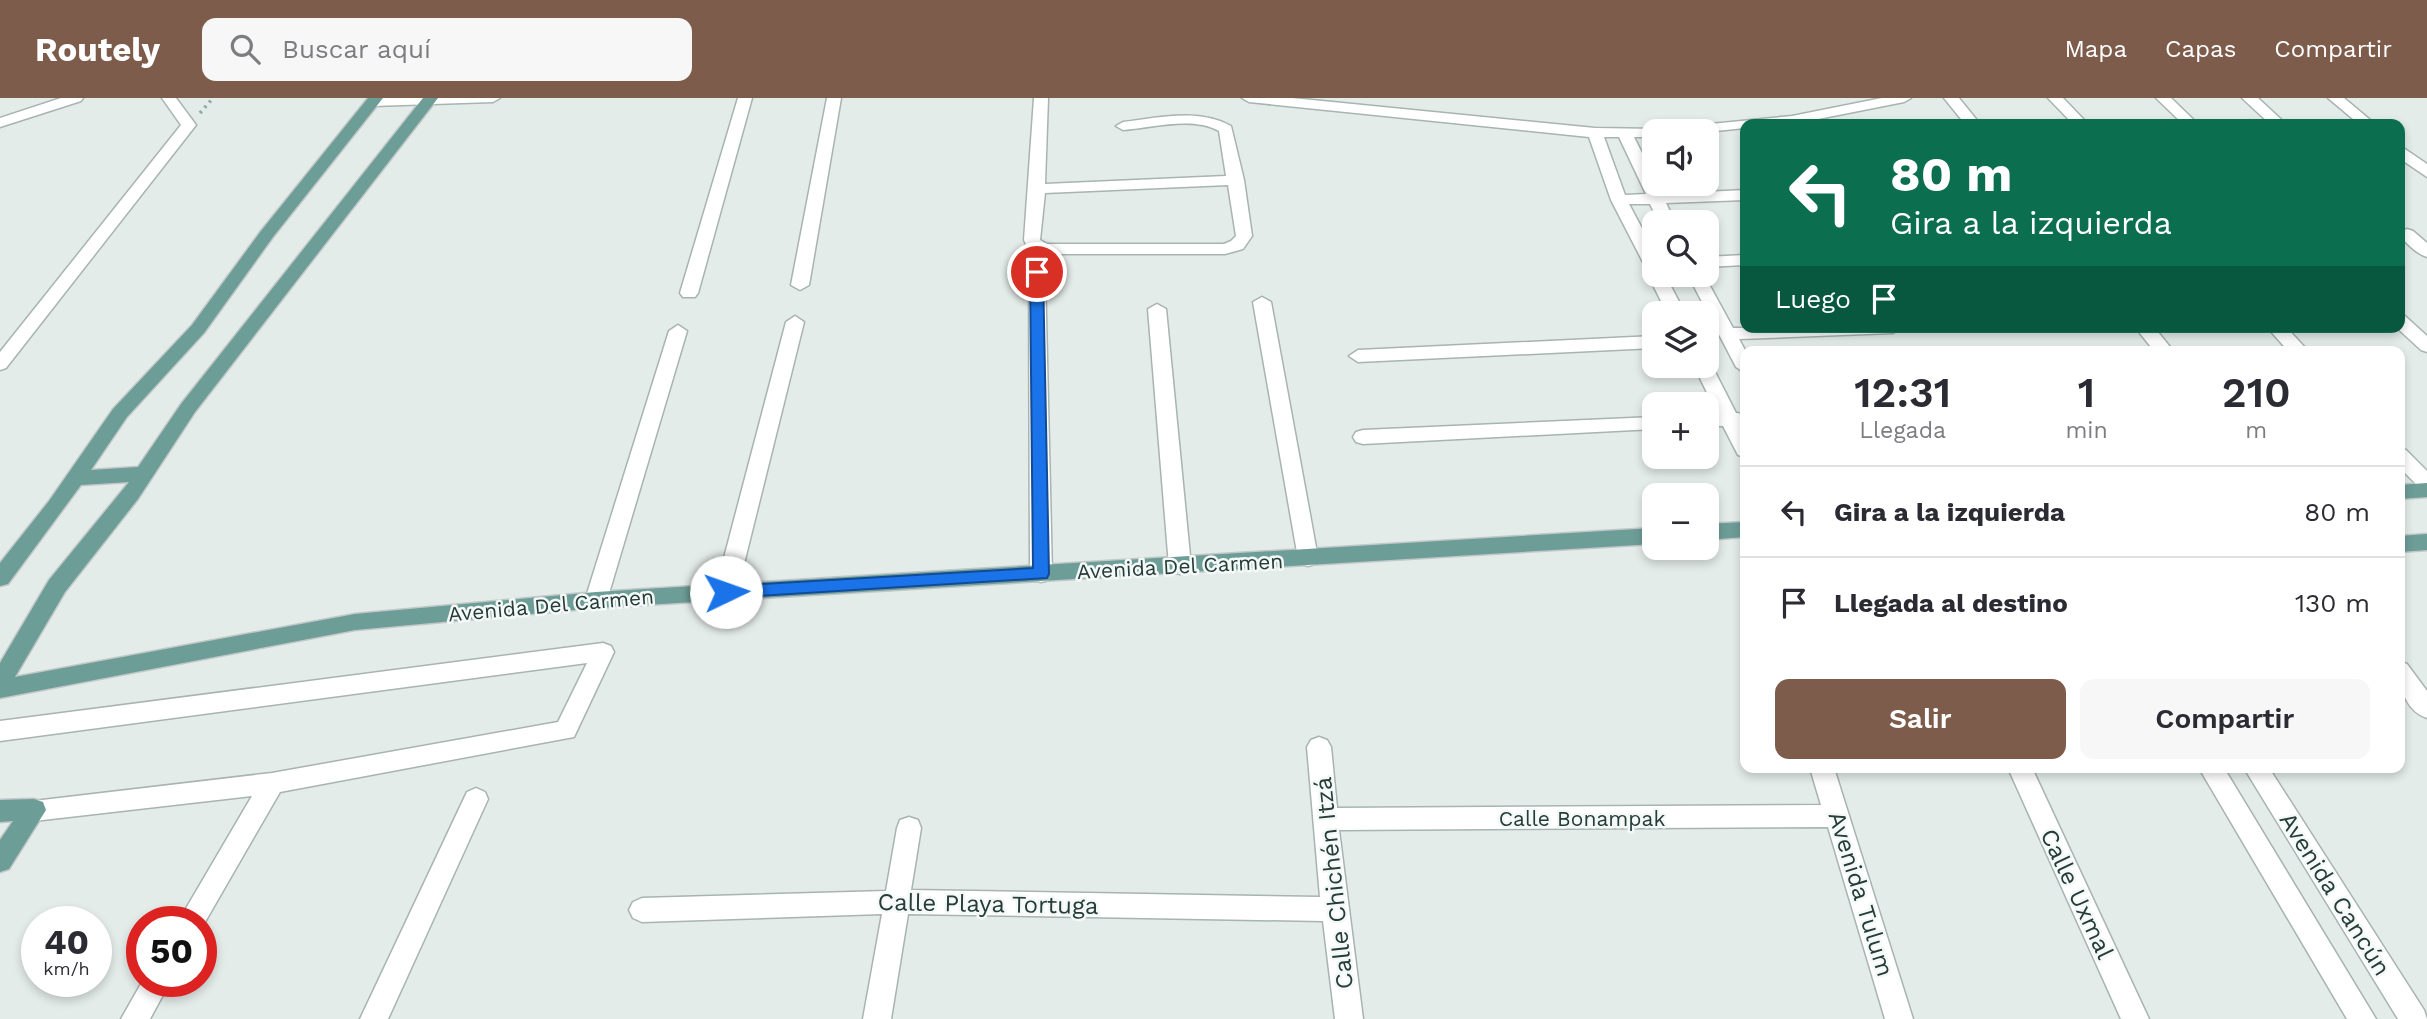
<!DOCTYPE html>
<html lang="es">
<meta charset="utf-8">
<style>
body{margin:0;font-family:"Work Sans",sans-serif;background:#f7f7f7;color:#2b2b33;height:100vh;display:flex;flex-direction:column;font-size:26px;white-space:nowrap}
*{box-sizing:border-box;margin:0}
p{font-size:23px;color:#7c7c81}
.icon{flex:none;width:38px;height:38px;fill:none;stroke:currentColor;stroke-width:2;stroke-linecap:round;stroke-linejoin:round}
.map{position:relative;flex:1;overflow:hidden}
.drawer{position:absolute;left:1740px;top:248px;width:665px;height:427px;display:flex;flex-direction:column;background:#fff;border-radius:14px;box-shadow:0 4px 10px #0003}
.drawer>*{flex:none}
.banner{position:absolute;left:1740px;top:21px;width:665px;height:214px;border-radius:14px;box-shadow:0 4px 10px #0003;background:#0b6e4f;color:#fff;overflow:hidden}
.tools{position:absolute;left:1642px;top:21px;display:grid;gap:14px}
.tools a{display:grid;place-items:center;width:77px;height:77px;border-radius:14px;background:#fff;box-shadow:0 4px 10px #0003;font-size:35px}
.speed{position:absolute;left:21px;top:808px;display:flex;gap:14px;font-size:35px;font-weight:700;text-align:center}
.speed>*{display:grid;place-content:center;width:91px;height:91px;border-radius:50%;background:#fff;box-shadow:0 4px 10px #0003;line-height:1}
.speed small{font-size:18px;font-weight:400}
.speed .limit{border:10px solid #d22;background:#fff;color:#111}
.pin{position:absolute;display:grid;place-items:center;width:60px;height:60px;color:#fff;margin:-30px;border:4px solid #fff;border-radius:50%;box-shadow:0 2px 7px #0007}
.me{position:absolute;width:77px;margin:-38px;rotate:87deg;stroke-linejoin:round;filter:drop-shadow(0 0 5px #0008)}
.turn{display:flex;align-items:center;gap:24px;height:147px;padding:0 35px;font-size:32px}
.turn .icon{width:91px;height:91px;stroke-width:2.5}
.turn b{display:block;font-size:49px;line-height:60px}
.then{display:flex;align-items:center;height:66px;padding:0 35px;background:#0003;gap:14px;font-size:26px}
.eta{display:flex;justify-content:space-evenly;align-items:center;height:119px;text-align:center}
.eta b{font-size:42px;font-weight:600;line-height:49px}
.button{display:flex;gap:14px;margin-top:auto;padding:14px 35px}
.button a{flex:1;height:80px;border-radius:14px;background:#7e5c4c;color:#fff;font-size:28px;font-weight:600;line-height:80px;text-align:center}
.button a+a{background:#f7f7f7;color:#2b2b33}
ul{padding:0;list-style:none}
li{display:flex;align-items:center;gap:21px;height:91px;padding:0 35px;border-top:2px solid #e1e1e2}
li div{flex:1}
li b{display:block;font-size:26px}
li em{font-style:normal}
header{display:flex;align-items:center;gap:42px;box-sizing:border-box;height:98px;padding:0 35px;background:#7e5c4c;color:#fff}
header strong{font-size:33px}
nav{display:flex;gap:38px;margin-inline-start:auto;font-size:24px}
.search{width:490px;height:63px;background:#f7f7f7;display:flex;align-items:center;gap:18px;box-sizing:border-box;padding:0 24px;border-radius:14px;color:#7c7c81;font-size:26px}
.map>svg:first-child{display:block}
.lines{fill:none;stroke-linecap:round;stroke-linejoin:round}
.minor-casing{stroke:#a7b4b1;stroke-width:3}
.major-casing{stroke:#c2c8c8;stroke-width:3}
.path{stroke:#88aca6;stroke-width:3.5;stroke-dasharray:2.5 4.5;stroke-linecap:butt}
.minor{fill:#fff;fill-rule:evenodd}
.major{fill:#6d9d97;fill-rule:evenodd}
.route{fill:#1a73e8;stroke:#114b97;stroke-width:2}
.labels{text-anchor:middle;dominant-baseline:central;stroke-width:5;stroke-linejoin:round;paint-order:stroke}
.street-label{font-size:21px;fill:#253c39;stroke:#f4f9f7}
.near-street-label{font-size:24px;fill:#253c39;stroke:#f4f9f7}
</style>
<header>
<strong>Routely</strong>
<div class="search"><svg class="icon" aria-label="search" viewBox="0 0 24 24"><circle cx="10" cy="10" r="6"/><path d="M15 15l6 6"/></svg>Buscar aquí</div>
<nav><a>Mapa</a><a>Capas</a><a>Compartir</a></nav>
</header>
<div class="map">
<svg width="2427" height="921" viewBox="0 0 2427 921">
<rect width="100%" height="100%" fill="#e4ecea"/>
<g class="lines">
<defs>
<path id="minor" d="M61,0H83L81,3L0,29V20Z
M162,0H176L196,27L6,270L0,272V254L181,27Z
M371,0H500L493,4L373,8L366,4Z
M738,0H752L698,195L695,199H683L680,195Z
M827,0H841L809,187L800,192L791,187Z
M1034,0H1048L1045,86L1226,78L1219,33C1192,18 1152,30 1123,32L1116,28L1123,24C1158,20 1198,10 1231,28L1244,82L1252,138L1243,151L1225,156H1045L1028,151L1024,142ZM1228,87L1236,138L1231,143L1224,146H1047L1040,142L1045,95Z
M1242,0H1292L1595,30L1659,31L1792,18L1882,0H1911L1904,4L1793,26H1745V30L1706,34L1654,33V39H1634L1654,79V86H1657L1662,96L1745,92V102L1666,105L1675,124H1659L1650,106H1629L1654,153V177H1665L1685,215H1667L1648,177L1650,174L1646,170L1611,102L1589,39L1249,4ZM1604,39H1619L1646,96L1625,97Z
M1944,0H1959L1980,26H1965Z
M2048,0H2063L2088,26H2073Z
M2156,0H2171L2198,26H2183Z
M2242,0H2258L2286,26H2270Z
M2328,0H2344L2375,26H2359Z
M2399,47L2427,66V79L2399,60Z
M2407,131L2413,133L2427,145V159C2417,156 2404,144 2399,135Z
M1745,157V167L1706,169V159Z
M1037,169L1045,174L1052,476L1049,482L1041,484L1033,482L1030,476L1029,174Z
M1688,177H1704L1733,230L1902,229L1893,235L1739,241L1746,254L1745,275L1736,269Z
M1262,199L1271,204L1318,460L1315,466L1308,468L1301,466L1298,460L1253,204Z
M1157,206L1166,211L1191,468L1187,474L1180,476L1173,474L1169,468L1148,211Z
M2399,217L2405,218L2427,238V254L2421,252L2396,229H2399Z
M795,218L804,224L737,494L734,500L726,502L718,500L715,494L786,224Z
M678,227L687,233L607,502L604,508L596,510L588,508L585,502L669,233Z
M2135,229H2154L2174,254H2155Z
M2267,229H2286L2309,254H2289Z
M1654,238V250L1358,264L1349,258L1358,252Z
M1706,263L1712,268L1736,315L1745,316V326L1742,327L1745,332V359L1738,357L1723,328H1706V316L1717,315L1694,268H1706Z
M1654,319V331L1363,346L1356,344L1353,339L1356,334L1363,332Z
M2399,350L2406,352L2427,373V392L2420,390L2399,369Z
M603,545L611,548L614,554L574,639L280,694L201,831V824H178L252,698L34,723L25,720L22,712L25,704L272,675L558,624L587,565L0,643V623Z
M2399,563L2407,566L2427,593V620C2403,612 2399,585 2399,563Z
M1319,639L1327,642L1331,649L1337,710L1821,707L1810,670H1834L1913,921H1885L1828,729L1339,732L1363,921H1335L1323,823L908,816L891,921H863L882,816L642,824L633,820L629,812L633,804L642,800L886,793L897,730L900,722L909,719L918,722L921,730L911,792L1320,799L1307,649L1311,642Z
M2008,670H2032L2149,921H2121Z
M2199,670H2224L2376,921H2347Z
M2244,670H2269L2424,912L2427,921H2398Z
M476,690L485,694L488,701L388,921H360L467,694Z
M142,884H170L150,921H121Z"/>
<path id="major" d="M368,0H383L273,139L204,235L127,319L91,372L138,369L181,306L423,0H438L195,314L138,401L65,494L15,579L355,516L596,494L1654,430V446L596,510L355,532L0,600V565L49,482L129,384L81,387L8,486L0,488V465L49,403L113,311L192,227L261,133Z
M2427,385V399L2399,401V387Z
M1745,424V439L1706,442V426Z
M2427,436V452L2399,454V438Z
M34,701L43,704L46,712L9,771L0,774V742L13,723L0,724V702Z"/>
</defs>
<use href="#minor" class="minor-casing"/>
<use href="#major" class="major-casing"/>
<path class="path" d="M200,15L213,0"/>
<use href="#minor" class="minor"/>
<use href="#major" class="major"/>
</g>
<path class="route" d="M1037,170L1043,174L1049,476L1047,480L726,500L720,498L718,494L726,488L1033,470L1030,174Z"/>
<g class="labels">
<g class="street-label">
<text transform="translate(1180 468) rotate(-3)">Avenida Del Carmen</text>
<text transform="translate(551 507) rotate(-5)">Avenida Del Carmen</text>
<text x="1582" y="720">Calle Bonampak</text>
</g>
<g class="near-street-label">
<text transform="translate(1334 785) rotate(-96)">Calle Chichén Itzá</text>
<text transform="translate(1861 796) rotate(73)">Avenida Tulum</text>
<text transform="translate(2077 796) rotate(65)">Calle Uxmal</text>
<text transform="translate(2335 796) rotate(58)">Avenida Cancún</text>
<text transform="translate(988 806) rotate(1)">Calle Playa Tortuga</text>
</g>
</g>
</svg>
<div class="tools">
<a><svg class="icon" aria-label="sound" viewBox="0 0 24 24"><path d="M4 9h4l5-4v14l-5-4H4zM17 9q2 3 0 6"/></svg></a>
<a><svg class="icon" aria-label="search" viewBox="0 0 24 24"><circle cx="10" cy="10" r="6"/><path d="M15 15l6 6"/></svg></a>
<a><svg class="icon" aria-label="layers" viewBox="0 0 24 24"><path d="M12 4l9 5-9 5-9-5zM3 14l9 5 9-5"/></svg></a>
<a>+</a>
<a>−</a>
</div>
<div class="speed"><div>40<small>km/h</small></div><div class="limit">50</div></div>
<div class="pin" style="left:1037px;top:174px;background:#d93025"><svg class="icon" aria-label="arrive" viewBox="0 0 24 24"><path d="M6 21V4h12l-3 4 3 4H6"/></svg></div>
<svg class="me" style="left:726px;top:494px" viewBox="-20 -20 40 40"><circle r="19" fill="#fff"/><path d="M0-13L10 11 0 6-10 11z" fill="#1a73e8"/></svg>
<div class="banner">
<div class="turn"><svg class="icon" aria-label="left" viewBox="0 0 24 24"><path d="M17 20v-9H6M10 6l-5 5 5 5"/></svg><div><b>80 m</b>Gira a la izquierda</div></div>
<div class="then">Luego<svg class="icon" aria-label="arrive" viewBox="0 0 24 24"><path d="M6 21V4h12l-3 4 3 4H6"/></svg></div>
</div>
<section class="drawer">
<div class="eta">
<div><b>12:31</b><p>Llegada</p></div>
<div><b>1</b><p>min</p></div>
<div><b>210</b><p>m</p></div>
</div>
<ul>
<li><svg class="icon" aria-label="left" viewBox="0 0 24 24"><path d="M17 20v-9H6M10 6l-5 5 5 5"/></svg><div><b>Gira a la izquierda</b></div><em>80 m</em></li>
<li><svg class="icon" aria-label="arrive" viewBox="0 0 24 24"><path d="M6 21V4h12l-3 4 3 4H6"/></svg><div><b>Llegada al destino</b></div><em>130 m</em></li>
</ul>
<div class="button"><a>Salir</a><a>Compartir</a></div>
</section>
</div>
